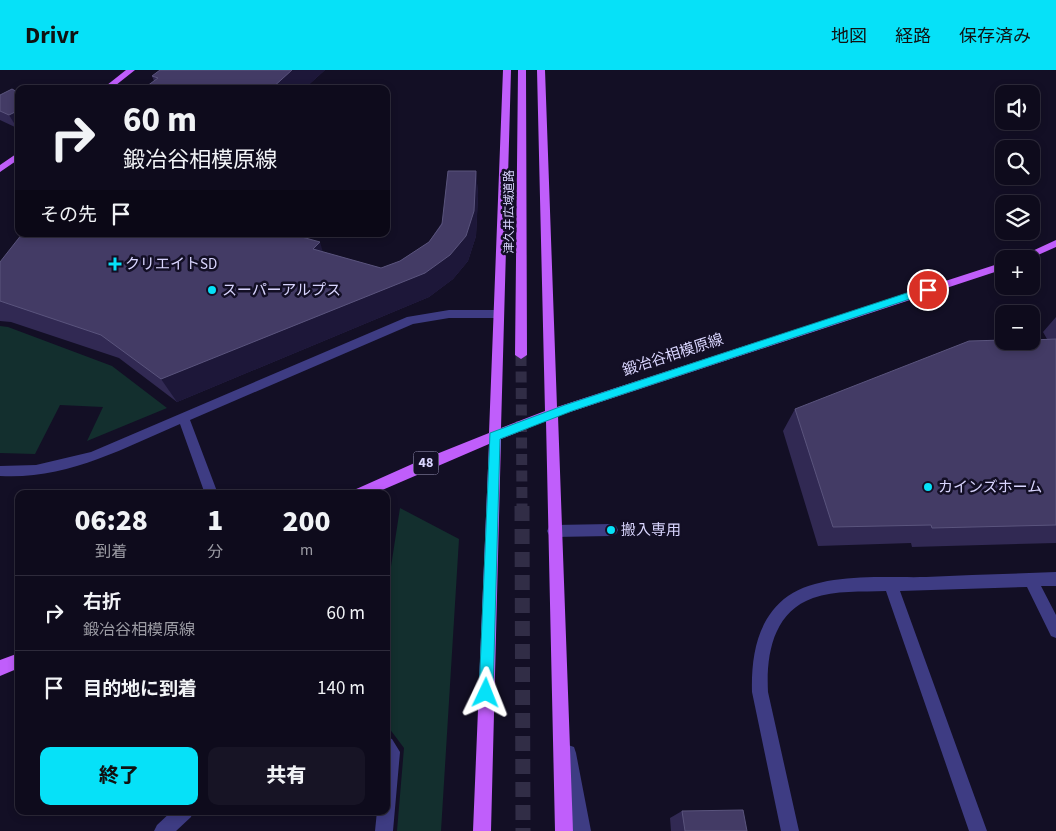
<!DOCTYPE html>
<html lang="ja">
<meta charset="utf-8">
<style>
body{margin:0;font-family:"Source Sans 3","Noto Sans JP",sans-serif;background:#171425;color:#f1f3f6;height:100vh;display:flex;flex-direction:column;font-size:19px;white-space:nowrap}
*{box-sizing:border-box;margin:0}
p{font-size:16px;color:#9b9ba3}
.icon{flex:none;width:28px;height:28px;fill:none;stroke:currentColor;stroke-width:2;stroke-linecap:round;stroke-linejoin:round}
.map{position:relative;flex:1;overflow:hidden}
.details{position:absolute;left:15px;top:420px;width:375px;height:325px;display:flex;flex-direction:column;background:#0e0b1c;border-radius:10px;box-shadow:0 2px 8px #0003,0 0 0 1px #2e2b3b}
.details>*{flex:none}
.top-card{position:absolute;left:15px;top:15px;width:375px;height:152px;border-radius:10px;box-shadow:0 2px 8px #0003,0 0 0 1px #2e2b3b;background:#0e0b1c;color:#f1f3f6;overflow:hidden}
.tools{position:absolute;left:995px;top:15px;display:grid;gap:10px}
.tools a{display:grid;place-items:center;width:45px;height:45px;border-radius:10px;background:#0e0b1c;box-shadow:0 2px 8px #0003,0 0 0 1px #2e2b3b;font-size:25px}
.pin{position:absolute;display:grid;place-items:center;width:42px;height:42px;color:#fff;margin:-21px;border:2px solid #fff;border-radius:50%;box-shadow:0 1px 5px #0007}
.me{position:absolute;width:55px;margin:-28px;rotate:2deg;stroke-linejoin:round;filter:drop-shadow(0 0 4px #0008)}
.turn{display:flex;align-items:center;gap:18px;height:105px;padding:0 25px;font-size:22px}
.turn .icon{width:65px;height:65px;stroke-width:2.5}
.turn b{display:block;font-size:35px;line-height:42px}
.then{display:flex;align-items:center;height:48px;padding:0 25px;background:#0003;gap:10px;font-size:19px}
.eta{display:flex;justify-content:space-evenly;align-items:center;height:85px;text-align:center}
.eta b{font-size:30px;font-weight:800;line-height:35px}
.button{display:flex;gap:10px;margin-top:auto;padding:10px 25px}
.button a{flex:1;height:58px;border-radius:10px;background:#06e1f8;color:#111;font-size:20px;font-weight:800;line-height:58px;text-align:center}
.button a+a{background:#171425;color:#f1f3f6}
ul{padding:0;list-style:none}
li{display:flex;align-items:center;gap:15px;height:75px;padding:0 25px;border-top:1px solid #2e2b3b}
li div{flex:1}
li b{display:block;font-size:19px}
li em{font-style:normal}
header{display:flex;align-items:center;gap:30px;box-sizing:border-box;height:70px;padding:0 25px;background:#06e1f8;color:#111}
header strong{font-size:24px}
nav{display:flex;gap:28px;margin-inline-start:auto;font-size:18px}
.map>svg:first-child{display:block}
.green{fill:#132f2e}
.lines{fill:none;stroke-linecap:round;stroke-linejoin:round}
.major-tunnel-far1{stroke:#312d46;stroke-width:11;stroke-dasharray:11 5.5;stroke-linecap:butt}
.major-tunnel{stroke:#312d46;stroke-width:15;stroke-dasharray:15 8;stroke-linecap:butt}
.minor{fill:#3e3c83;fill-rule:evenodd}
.major{fill:#c05efb;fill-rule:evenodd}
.wall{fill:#312953}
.shaded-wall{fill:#1d1739}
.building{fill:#433b65;stroke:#5a547d}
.route{fill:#06e1f8;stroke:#0492a1}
.poi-dot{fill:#06e1f8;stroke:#130f25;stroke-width:2}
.labels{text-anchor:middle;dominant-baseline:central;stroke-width:5;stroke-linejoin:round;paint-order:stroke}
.far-street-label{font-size:12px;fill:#d9d5fe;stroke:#130f25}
.shield{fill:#130f25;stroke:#9e9abd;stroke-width:1}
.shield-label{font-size:14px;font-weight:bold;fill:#d9d5fe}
.poi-label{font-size:15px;fill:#d9d5fe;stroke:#130f25;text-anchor:start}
.street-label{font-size:15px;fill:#d9d5fe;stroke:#130f25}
</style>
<header>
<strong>Drivr</strong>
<nav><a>地図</a><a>経路</a><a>保存済み</a></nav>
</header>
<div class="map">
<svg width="1056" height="761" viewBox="0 0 1056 761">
<rect width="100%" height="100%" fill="#130f25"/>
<path class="green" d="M0,256L8,257L112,296L167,338L87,371L103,337L60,335L35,384L0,383Z
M400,438L459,469L441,761H397L404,678L386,654V529Z"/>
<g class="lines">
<path class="major-tunnel-far1" d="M521,285L522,438"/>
<path class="major-tunnel" d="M522,436L523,761"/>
<path class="minor" d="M449,240H499L504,244L499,248H449L413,254L190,350L218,424H205L180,354C122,379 65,410 0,406V396L36,395L91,382L407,247Z
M611,454L616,456L618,460L616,464L611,466L554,467L549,465L547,461L549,457L554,455Z
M1056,502V516H1041L1056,545V568L1051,566L1027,517L900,521L987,761H969L886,521C862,522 835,520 813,528C773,542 766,585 768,622L799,761H781L752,622C751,587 757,548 788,526C823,502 885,508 926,507C969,505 1013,504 1056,502Z
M386,667L392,669L400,682L393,761H375L377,741H386Z
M568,675L574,677L576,683L591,761H573L560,683L562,677Z
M172,741H193L191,747L176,761H154L157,755Z"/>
<path class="major" d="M126,0H135L111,19H102Z
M503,0H511L501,358L545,341L537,0H545L557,337L1004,192V199L558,346L573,761H555L546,351L501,369L491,761H473L489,374L373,424H353L354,420L419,391L489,363Z
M518,0H526L527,285L521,289L515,285Z
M19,82V89L0,102V95Z
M1056,170V177L1029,189H1015Z
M19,583V598L0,606V590Z"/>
</g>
<path class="wall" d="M160,0H325L304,19L154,11L152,6Z
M19,23V57L17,58L0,50V25Z
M476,101L478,125L476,166L468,191L453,209L429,227L177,332L119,288L11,252L0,251V192L323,182L381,198L400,191L429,172Z
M1056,247V473L912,477L911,473L818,476L783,361L795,339L1047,269L1043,262Z
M682,741L747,761H671L670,748Z"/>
<path class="shaded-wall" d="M292,0H325L304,19H271Z
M19,40V57L17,58L9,45Z
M476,101L478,125L476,166L468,191L453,209L429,227L177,332L161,309L425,203Z
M320,172L327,196L313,179Z"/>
<path class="building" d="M160,0H292L271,19H143L158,8L152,6Z
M12,19L19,23V40L9,45L0,41V25Z
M448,101H476L474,141L466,166L450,185L425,203L161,309L101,265L0,231V192L22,164H255L258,165L259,164H291L320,172L313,179L381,198L400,191L429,172L442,154Z
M1056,269V455L932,458L931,455L833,457L795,339L969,271L1004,270V271H1031V270Z
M743,740L747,761H685L682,741Z"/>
<path class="route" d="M928,216L932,220L931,222L572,341L500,369L493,623L491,628L486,630L481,628L479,623L490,363L565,335Z"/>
<g class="poi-dot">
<path d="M112.5 186.5h5v5h5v5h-5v5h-5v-5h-5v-5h5z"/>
<circle cx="212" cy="220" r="5"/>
<circle cx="928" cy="417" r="5"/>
<circle cx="611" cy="460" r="5"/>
</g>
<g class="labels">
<g class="far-street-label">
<text transform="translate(509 142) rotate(-90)">津久井広域道路</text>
</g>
<rect class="shield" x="413.5" y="381.5" width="25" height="23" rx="4"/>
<g class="shield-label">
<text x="426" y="393">48</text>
</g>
<g class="poi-label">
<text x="125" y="194">クリエイトSD</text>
<text x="222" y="220">スーパーアルプス</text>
<text x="938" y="417">カインズホーム</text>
<text x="621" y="460">搬入専用</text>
</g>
<g class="street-label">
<text transform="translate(673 285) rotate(-18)">鍛冶谷相模原線</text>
</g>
</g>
</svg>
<div class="tools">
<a><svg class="icon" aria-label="sound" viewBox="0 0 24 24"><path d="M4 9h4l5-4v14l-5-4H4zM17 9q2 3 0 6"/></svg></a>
<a><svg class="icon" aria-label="search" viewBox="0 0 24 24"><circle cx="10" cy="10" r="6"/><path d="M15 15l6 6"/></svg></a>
<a><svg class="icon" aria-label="layers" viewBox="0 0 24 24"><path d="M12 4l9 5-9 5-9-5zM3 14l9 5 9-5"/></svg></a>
<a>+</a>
<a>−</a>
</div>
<div class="pin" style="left:928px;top:220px;background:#d93025"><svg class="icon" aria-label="arrive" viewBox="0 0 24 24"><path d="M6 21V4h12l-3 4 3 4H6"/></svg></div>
<svg class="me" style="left:486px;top:623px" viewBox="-20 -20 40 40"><path d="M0-17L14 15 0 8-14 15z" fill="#06e1f8" stroke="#fff" stroke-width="4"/></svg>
<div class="top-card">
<div class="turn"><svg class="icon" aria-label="right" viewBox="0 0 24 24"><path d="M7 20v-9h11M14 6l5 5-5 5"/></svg><div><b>60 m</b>鍛冶谷相模原線</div></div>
<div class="then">その先<svg class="icon" aria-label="arrive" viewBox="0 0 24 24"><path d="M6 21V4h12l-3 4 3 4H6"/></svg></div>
</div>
<section class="details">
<div class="eta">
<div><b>06:28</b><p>到着</p></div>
<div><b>1</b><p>分</p></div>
<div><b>200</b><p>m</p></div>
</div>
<ul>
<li><svg class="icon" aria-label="right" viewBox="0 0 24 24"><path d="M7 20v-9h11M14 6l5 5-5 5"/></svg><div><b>右折</b><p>鍛冶谷相模原線</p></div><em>60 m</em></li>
<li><svg class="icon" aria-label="arrive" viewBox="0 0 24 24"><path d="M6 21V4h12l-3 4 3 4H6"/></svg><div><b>目的地に到着</b></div><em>140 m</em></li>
</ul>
<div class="button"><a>終了</a><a>共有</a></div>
</section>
</div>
